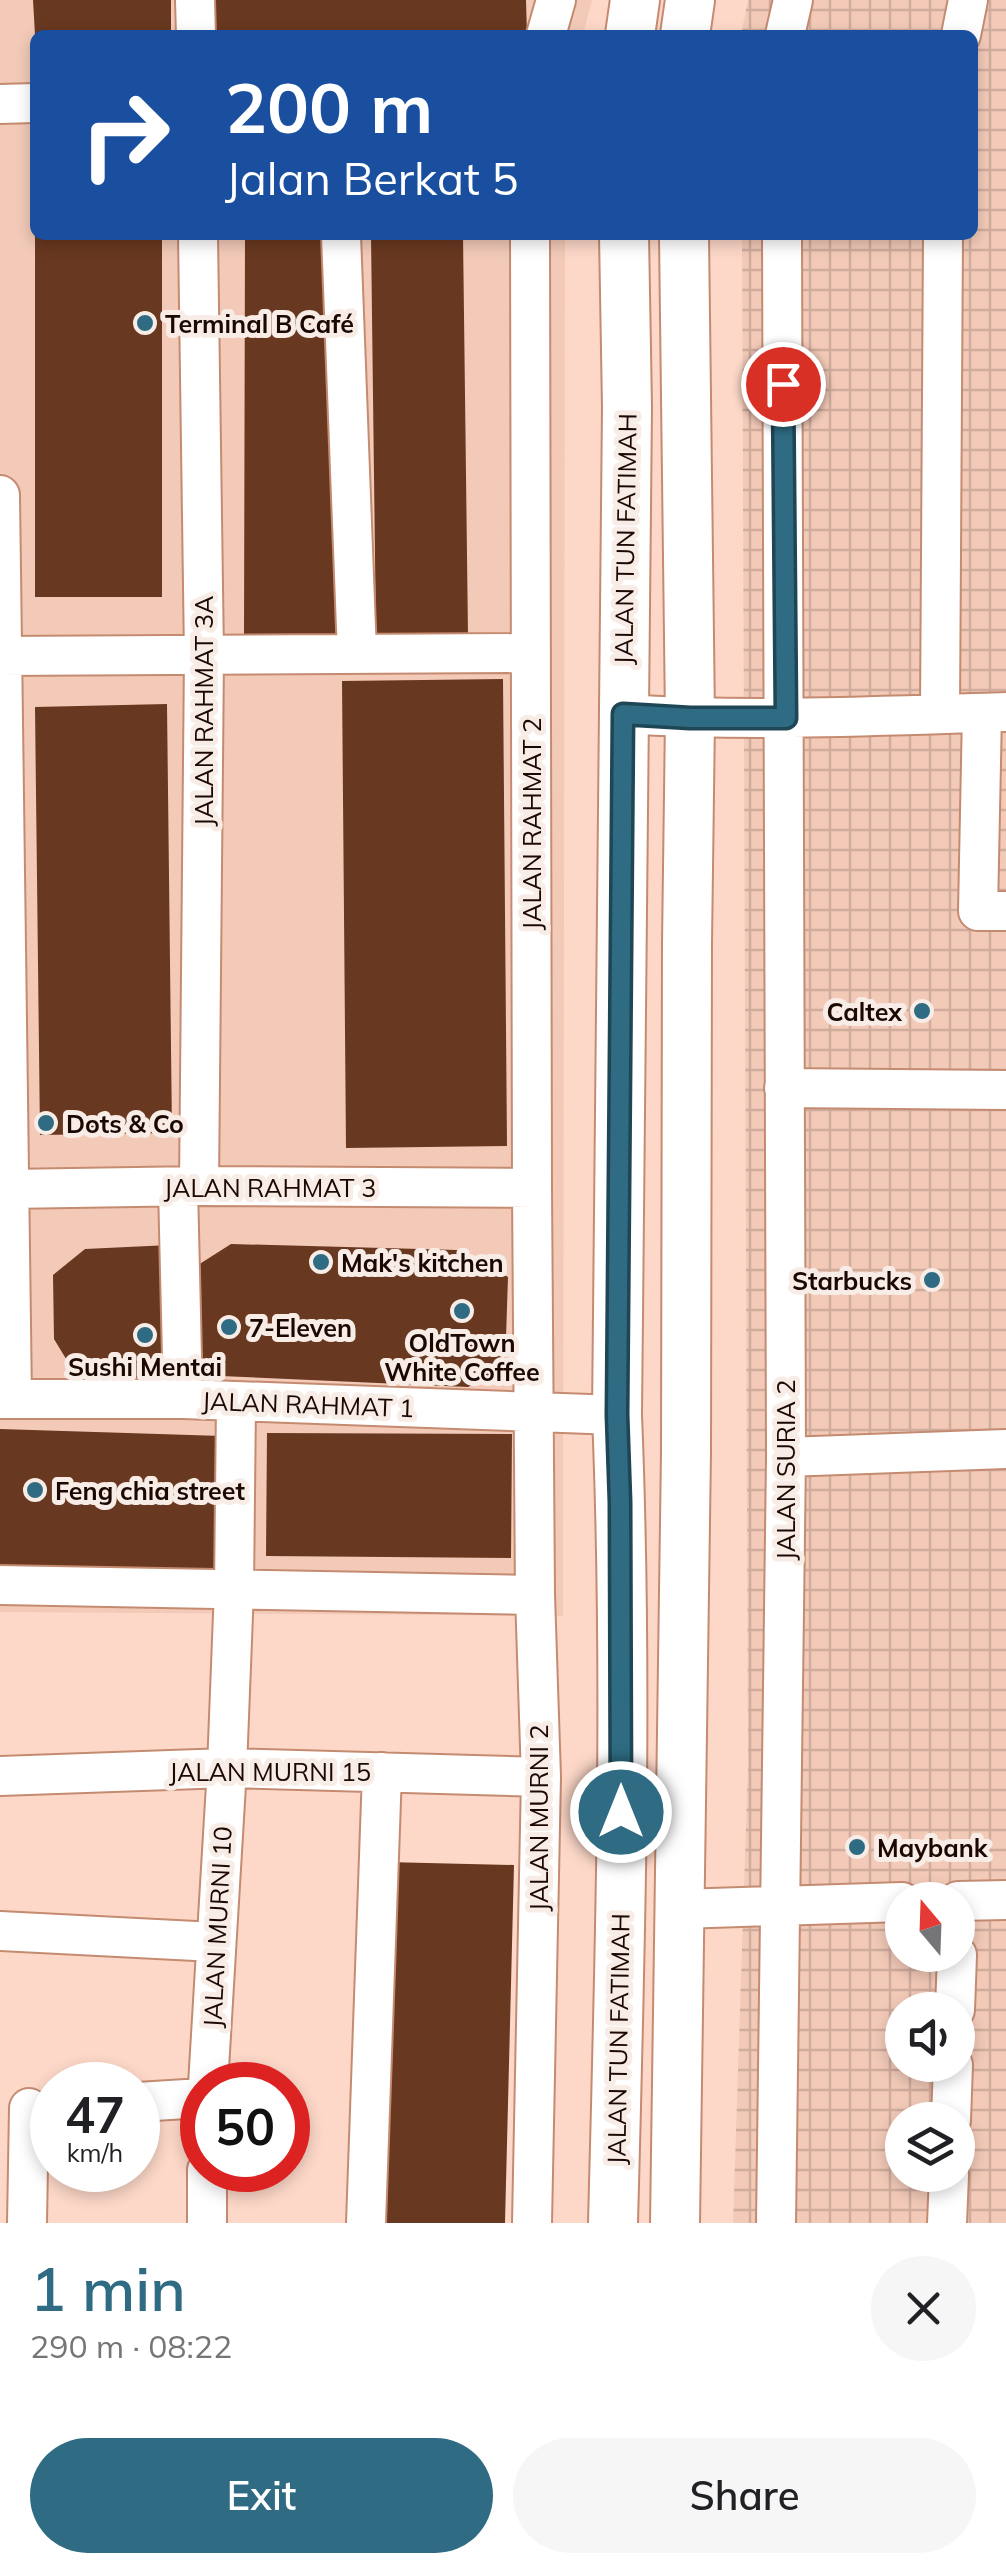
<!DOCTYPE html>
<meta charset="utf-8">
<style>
body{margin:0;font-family:Mulish,sans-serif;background:#f6f6f6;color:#202124;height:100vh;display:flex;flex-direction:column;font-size:38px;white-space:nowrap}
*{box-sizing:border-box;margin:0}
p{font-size:32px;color:#757577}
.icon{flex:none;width:55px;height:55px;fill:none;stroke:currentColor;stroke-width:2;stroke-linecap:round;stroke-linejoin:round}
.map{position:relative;height:2223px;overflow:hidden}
.panel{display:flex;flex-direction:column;background:#fff;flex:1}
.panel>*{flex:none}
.top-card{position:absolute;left:30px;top:30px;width:948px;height:210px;border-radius:15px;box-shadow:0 5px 15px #0003;background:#1a4fa0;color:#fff;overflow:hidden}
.needle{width:65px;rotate:341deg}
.fabs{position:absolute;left:885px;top:1882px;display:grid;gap:20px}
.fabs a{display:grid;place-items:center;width:90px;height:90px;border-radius:50%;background:#fff;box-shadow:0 5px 15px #0003;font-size:50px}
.speed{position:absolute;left:30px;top:2062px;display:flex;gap:20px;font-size:50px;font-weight:700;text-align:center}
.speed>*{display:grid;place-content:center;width:130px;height:130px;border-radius:50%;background:#fff;box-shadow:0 5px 15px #0003;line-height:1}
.speed small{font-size:25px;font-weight:400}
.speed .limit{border:15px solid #d22;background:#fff;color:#111}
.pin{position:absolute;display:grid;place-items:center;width:85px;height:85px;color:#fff;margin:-42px;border:5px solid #fff;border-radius:50%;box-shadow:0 2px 10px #0007}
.me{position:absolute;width:110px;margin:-55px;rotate:0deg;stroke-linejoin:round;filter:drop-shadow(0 0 8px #0008)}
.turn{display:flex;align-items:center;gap:35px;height:210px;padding:0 30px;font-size:45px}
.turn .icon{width:130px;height:130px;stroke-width:2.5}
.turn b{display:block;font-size:70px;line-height:85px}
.round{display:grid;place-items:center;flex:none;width:105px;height:105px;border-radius:52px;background:#f6f6f6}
.summary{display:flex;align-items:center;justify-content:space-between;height:170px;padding:0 30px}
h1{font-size:60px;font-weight:600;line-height:75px;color:#2f6c83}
.primary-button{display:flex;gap:20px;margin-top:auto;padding:20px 30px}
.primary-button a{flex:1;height:115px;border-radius:60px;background:#2f6c83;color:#fff;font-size:40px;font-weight:600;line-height:115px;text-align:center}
.primary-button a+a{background:#f6f6f6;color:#202124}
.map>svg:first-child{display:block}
.built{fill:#f3cab8}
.industrial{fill:url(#industrial-grid);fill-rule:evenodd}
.building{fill:#693820}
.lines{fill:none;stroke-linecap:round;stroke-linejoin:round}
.minor-casing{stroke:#c48b71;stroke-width:42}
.major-casing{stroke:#c48b71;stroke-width:52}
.minor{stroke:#fff;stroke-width:38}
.major{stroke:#fff;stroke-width:48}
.route-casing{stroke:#1f4655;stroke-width:25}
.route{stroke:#2f6c83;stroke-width:18}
.poi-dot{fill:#2f6c83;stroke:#f8ece6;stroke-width:4}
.labels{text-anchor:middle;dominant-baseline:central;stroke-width:10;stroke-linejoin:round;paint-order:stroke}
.poi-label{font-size:25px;font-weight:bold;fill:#1c0802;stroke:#f8ece6;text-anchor:start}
.street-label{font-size:25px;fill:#1c0802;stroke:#f8ece6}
</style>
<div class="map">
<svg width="1006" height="2223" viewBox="0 0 1006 2223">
<defs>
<pattern id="industrial-grid" width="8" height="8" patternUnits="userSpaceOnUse" patternTransform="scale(2.5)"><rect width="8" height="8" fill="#f3cab8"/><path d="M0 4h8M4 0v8" fill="none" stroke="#d0ac9d"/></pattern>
</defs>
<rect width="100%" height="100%" fill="#fdd8c8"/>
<path class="built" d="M0,0H592L583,35H35V235H565L563,1616L0,1612Z"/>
<path class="industrial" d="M748,0H1006V2223H733L748,1766L742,235H972V35H741ZM902,1900H958V1955H902ZM902,2010H958V2065H902ZM902,2120H958V2175H902Z"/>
<path class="building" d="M33,0H171V35H35Z
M214,0H526L527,35H214Z
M35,235H162V597H35Z
M245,235H333L343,637H244Z
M371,235H463L468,635L376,636Z
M503,679L507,1146L346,1148L342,681Z
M167,704L172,1133L40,1135L35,707Z
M231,1244L457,1250L508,1277L505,1368L468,1387L197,1375L198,1265Z
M170,1245L173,1378L77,1377L54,1339L53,1275L85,1249Z
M0,1429L222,1436L221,1571L0,1572Z
M267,1433L512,1434L511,1558L266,1556Z
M386,1862L514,1865L505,2223H377Z"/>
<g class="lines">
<defs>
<path id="minor" d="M195,0L196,35
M546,35L556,0
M785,35L793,0
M961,35L968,0
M0,104L35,103
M198,235L204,656L199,1186
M341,235L357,654
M530,235L532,1188L535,1595L541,1777L532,2223
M0,495L12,1399
M0,656L531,653
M940,713L943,235
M982,713L978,911H1006
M623,714C751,722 879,716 1006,712
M784,1088L1006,1090
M178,1187L183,1399
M8,1189L199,1186L532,1188
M0,1399H183L617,1415
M786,1457L1006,1449
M0,1585L535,1595
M0,1776L227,1768L541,1777
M958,1901L1006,1900
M680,1909L902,1902
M0,1931L215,1942
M955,2010L957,1955
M208,2085L227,1768L234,1589L236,1401
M138,2102L202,2098
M951,2120L953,2065
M27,2223L29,2108
M207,2223V2170
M366,2223L382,1772
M776,2223L786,1457L782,235
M947,2223L949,2175"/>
<path id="major" d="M630,35L635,0
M685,35L690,0
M613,2223C620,1954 628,1684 617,1415L627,407L624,235
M675,2223L686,1452L687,944L690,718L684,235"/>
</defs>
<use href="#minor" class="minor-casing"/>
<use href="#major" class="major-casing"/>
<use href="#minor" class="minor"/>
<use href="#major" class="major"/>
</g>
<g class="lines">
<defs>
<path id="route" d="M621,1812L620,1502L617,1415L623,714L690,718H786L783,384"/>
</defs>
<use href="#route" class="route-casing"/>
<use href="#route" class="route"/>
</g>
<g class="poi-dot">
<circle cx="145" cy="323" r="10"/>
<circle cx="922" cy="1011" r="10"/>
<circle cx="46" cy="1123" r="10"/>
<circle cx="321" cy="1262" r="10"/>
<circle cx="932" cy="1280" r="10"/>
<circle cx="462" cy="1311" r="10"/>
<circle cx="229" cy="1327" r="10"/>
<circle cx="145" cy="1335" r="10"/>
<circle cx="35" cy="1490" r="10"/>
<circle cx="857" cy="1847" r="10"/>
</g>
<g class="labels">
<g class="poi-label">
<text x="165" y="323">Terminal B Café</text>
<text x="902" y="1011" text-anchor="end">Caltex</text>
<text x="66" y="1123">Dots &amp; Co</text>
<text x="341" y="1262">Mak's kitchen</text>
<text x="912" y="1280" text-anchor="end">Starbucks</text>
<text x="249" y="1327">7-Eleven</text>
<text x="462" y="1342" text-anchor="middle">OldTown<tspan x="462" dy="29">White Coffee</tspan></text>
<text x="145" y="1366" text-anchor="middle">Sushi Mentai</text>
<text x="55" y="1490">Feng chia street</text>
<text x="877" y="1847">Maybank</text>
</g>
<g class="street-label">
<text transform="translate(625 539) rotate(-89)">JALAN TUN FATIMAH</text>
<text transform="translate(203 711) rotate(-90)">JALAN RAHMAT 3A</text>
<text transform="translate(531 824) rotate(-90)">JALAN RAHMAT 2</text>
<text x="270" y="1187">JALAN RAHMAT 3</text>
<text transform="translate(308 1404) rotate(2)">JALAN RAHMAT 1</text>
<text transform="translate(785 1470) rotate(-90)">JALAN SURIA 2</text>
<text x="270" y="1771">JALAN MURNI 15</text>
<text transform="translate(538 1818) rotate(-90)">JALAN MURNI 2</text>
<text transform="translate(217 1927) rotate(-87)">JALAN MURNI 10</text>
<text transform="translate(618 2039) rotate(-89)">JALAN TUN FATIMAH</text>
</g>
</g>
</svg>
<div class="fabs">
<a><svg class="needle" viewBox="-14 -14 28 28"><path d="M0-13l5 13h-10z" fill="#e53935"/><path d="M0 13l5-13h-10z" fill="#757577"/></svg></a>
<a><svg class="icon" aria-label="sound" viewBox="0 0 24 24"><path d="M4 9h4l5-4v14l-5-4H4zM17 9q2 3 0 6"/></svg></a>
<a><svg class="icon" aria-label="layers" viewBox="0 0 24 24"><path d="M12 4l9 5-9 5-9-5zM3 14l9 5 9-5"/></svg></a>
</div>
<div class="speed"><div>47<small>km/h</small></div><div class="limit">50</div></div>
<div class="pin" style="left:783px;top:384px;background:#d93025"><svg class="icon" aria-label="arrive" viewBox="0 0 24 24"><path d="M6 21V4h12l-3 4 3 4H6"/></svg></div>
<svg class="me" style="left:621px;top:1812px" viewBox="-20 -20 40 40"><circle r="17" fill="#2f6c83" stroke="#fff" stroke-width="3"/><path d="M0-11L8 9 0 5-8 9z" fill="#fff"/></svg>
<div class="top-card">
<div class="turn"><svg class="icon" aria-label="right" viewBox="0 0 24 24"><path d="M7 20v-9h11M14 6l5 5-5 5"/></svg><div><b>200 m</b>Jalan Berkat 5</div></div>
</div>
</div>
<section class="panel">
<div class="summary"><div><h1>1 min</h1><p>290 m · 08:22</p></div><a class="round"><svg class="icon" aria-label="close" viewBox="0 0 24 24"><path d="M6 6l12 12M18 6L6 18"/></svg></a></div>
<div class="primary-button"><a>Exit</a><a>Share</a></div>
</section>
